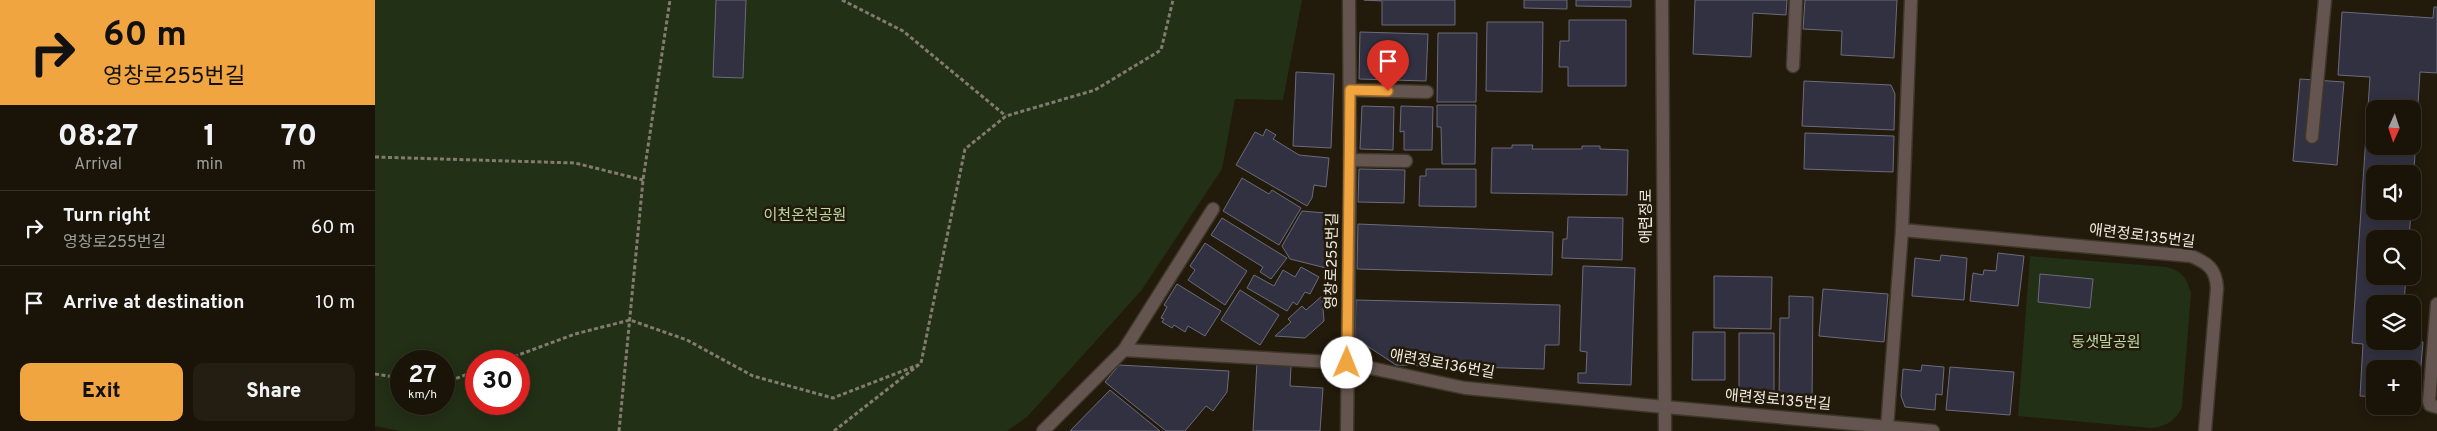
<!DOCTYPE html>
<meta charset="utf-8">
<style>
body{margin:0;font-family:Overpass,"Noto Sans KR",sans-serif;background:#231d12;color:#f1f3f6;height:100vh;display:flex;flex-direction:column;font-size:19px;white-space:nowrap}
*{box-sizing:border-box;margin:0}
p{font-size:16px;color:#9f9e9c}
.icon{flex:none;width:28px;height:28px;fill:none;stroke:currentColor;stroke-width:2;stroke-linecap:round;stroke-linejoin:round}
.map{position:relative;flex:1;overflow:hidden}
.panel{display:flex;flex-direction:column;background:#1a1408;width:375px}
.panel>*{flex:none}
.hud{background:#f1a540;color:#111;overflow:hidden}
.needle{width:32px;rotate:183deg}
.fabs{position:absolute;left:1991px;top:100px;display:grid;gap:10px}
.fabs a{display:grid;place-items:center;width:55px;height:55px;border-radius:10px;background:#1a1408;box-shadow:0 2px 12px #0003,0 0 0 1px #383329;font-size:25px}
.speed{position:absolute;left:15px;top:350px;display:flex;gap:10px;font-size:25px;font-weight:700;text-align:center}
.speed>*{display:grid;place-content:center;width:65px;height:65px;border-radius:50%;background:#1a1408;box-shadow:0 2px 12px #0003,0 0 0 1px #383329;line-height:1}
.speed small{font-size:12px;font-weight:400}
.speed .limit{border:8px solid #d22;background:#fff;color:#111}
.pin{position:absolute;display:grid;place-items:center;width:42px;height:42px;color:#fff;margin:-51px -21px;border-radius:50% 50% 50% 0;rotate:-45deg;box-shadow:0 0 5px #0007}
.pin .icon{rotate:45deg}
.me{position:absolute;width:55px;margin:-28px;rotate:1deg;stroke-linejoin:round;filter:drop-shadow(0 0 4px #0008)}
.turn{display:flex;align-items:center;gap:18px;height:105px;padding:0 20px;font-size:22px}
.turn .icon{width:65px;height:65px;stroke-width:2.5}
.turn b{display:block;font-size:35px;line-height:42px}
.eta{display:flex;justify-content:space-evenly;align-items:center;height:85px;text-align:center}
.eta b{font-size:30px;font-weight:800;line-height:35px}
.primary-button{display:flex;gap:10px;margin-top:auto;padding:10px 20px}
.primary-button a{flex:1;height:58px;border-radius:10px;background:#f1a540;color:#111;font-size:20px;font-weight:800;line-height:58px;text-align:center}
.primary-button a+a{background:#231d12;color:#f1f3f6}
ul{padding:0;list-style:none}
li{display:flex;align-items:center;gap:15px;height:75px;padding:0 20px;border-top:1px solid #383329}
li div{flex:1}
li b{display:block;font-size:19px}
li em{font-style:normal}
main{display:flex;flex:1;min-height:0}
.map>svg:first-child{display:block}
.green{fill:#223016;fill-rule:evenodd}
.building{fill:#323141;stroke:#6b6b7d;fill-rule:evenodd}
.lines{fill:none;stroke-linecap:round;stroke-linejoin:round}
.service-casing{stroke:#3f3729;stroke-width:15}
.minor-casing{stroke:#3f3729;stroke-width:15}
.tertiary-casing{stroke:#3f3729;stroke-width:15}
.path{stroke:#827b6e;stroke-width:3;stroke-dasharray:4 2.5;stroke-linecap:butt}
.service{stroke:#655550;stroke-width:12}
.minor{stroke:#655550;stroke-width:12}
.tertiary{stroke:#655550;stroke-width:12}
.route-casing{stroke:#9d6b2a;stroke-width:12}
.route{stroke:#f1a540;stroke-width:9}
.labels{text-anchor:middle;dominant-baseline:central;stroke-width:5;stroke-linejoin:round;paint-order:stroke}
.park-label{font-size:15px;fill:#bad9a3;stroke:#221a0b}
.street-label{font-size:15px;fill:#f0ebe1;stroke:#221a0b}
</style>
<main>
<section class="panel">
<div class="hud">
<div class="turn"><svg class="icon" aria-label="right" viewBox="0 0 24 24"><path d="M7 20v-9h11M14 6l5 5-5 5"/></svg><div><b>60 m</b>영창로255번길</div></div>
</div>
<div class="eta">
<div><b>08:27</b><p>Arrival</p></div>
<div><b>1</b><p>min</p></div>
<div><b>70</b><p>m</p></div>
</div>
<ul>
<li><svg class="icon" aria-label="right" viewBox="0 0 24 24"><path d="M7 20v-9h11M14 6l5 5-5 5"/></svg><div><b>Turn right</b><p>영창로255번길</p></div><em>60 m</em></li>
<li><svg class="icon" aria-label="arrive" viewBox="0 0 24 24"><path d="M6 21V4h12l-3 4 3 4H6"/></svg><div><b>Arrive at destination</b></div><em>10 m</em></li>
</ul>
<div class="primary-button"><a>Exit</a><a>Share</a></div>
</section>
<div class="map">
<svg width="2062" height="431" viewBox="0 0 2062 431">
<rect width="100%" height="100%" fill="#221a0b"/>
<path class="green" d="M0,0H927L908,100L860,99L847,169L766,291L652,417L632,431H25L0,426ZM26,361H69V404H26ZM101,361H144V404H101Z
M1655,256L1792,267C1807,271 1812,278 1816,293L1807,407C1801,421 1790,427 1776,428L1643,416Z"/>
<path class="building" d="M341,0H371L368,78L338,77Z
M989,0H1080V25H1007V1Z
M1149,0H1192V9L1149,8Z
M1201,0H1256V7L1201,6Z
M1320,0H1412L1411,15L1378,13L1376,57L1318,54Z
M1430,0H1522L1519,58L1466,55L1467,31L1428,29Z
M2059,7H2062V73L2045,72L2038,187V174H2000V211H2036L2034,239H2000V276H2031L2029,304H2000V341L2048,342L2043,400L2038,399V369H2000V397L1985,396L1988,344L1977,343L1995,77L1963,75L1967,12L2058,18ZM2000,109H2038V146H2000Z
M1194,20H1251V86H1193V67H1184L1185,41H1194Z
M1112,22H1168L1167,92L1111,91Z
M985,32L1053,34L1051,81L984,79Z
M1063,33H1102L1101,102H1062Z
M921,72L959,74L956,148L918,146Z
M1925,79L1969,82L1962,165L1918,161Z
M1429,81L1516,85L1520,94L1519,130L1427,126Z
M1062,105H1101L1100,164H1067L1066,127H1062Z
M987,106L1019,107L1018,150L985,149Z
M1026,106L1058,107L1057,150H1029V131L1025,132Z
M891,129L901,135L898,139L924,155L954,158L951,187L939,185L937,198L932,206L861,165L880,132L888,136Z
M1430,133L1519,136L1518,172L1429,169Z
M1137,145H1158L1157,149H1207V146H1225V149L1253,150L1252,195L1116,193L1117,148H1137Z
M984,169L1030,170L1029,203L983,202Z
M1051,169H1101V207L1044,206L1045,176H1051Z
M867,178L894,194L897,190L926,208L904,245L848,211Z
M927,211L951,213V268L915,259L907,246Z
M1193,217L1248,218L1247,260L1187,258L1188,239H1192Z
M847,218L912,258L896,279L885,272L888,267L836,235Z
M983,224L1178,232L1177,275L982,269Z
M830,243L872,271L850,305L813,280L820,270L815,266Z
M1623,253L1649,256L1643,306L1595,301L1598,273L1608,275L1609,270L1621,271Z
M1566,255L1592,258L1589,300L1537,296L1540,258L1565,261Z
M1208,266L1260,268L1256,385L1203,383V373H1211L1212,352L1205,351Z
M926,267L944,277L935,294L930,292L922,305L918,302L912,311L872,288L879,275L899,286L908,270L920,277Z
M1665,274L1718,279L1715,308L1663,302Z
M1339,276L1397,277L1396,329L1339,328Z
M802,284L846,311L830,336L813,326L810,332L799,325L797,328L787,322L789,319L786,318L792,307L789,305Z
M1448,289L1513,294L1509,342L1444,336Z
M865,290L904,315L885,345L846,320Z
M947,296L949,321L930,338L900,336L916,322L913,319L927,306L931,310Z
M1414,296L1438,297L1437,399H1404L1405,318H1414Z
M981,300L1185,305L1184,345H1170L1169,369L1021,365L980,338Z
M1318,332H1350V380H1317Z
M1364,333H1399V398H1364Z
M882,363L916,365L915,386L948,388L945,431H878Z
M744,365L854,371L852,392L838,411L831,406L810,431H791L730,382Z
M1547,365L1569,367L1567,395L1561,394L1560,410L1530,407L1526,396L1528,369L1546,371Z
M1575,367L1639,372L1635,415L1571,410Z
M735,390L785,431H695Z"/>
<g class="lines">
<defs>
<path id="service" d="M1418,66L1421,0
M975,90L1052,92
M1937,137L1950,0
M975,160L1031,161
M2062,304L2054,401L2055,405L2062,407
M749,350L972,363L1090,388L1290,407
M1512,428L1527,230"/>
<path id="minor" d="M1536,0L1527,230L1816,256C1833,263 1841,269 1842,288L1830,431
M1290,407L1558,431
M668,431L749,350L838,209
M972,431L975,160L974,0"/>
<path id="tertiary" d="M1287,0L1290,431"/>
</defs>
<use href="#service" class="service-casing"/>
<use href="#minor" class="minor-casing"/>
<use href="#tertiary" class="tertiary-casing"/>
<path class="path" d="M467,0L528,31L631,116
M0,157L200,163L268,180
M127,361L200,334L255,320L312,340L378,376L458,398L543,365
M0,374L26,378
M69,383L101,371
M244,431L268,180L295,0
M459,431L546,363L590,149L631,116L720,90L786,50L798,0"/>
<use href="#service" class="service"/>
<use href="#minor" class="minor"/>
<use href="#tertiary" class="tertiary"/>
</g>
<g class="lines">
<defs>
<path id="route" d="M972,363L975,90L1013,91"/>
</defs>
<use href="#route" class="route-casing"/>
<use href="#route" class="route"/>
</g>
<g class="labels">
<g class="park-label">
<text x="430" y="216">이천온천공원</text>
<text x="1731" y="343">동샛말공원</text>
</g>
<g class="street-label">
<text transform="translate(1272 216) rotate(-90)">애련정로</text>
<text transform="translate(1767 237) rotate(7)">애련정로135번길</text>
<text transform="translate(958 261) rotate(-89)">영창로255번길</text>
<text transform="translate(1067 365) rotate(10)">애련정로136번길</text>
<text transform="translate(1403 401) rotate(5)">애련정로135번길</text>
</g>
</g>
</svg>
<div class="fabs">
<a><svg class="needle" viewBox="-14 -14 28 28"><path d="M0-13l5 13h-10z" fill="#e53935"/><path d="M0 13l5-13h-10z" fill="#9f9e9c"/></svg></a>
<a><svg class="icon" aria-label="sound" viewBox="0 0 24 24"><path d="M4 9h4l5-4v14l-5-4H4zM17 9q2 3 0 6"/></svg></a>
<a><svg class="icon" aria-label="search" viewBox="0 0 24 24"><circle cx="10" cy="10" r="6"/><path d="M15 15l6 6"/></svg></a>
<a><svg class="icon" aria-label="layers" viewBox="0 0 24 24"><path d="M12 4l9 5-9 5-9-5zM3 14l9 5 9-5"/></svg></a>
<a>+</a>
</div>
<div class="speed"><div>27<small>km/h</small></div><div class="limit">30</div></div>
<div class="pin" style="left:1013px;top:91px;background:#d93025"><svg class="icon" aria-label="arrive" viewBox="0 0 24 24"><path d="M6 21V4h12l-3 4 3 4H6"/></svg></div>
<svg class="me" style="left:972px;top:363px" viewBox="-20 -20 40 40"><circle r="19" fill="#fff"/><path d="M0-13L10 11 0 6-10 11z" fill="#f1a540"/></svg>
</div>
</main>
